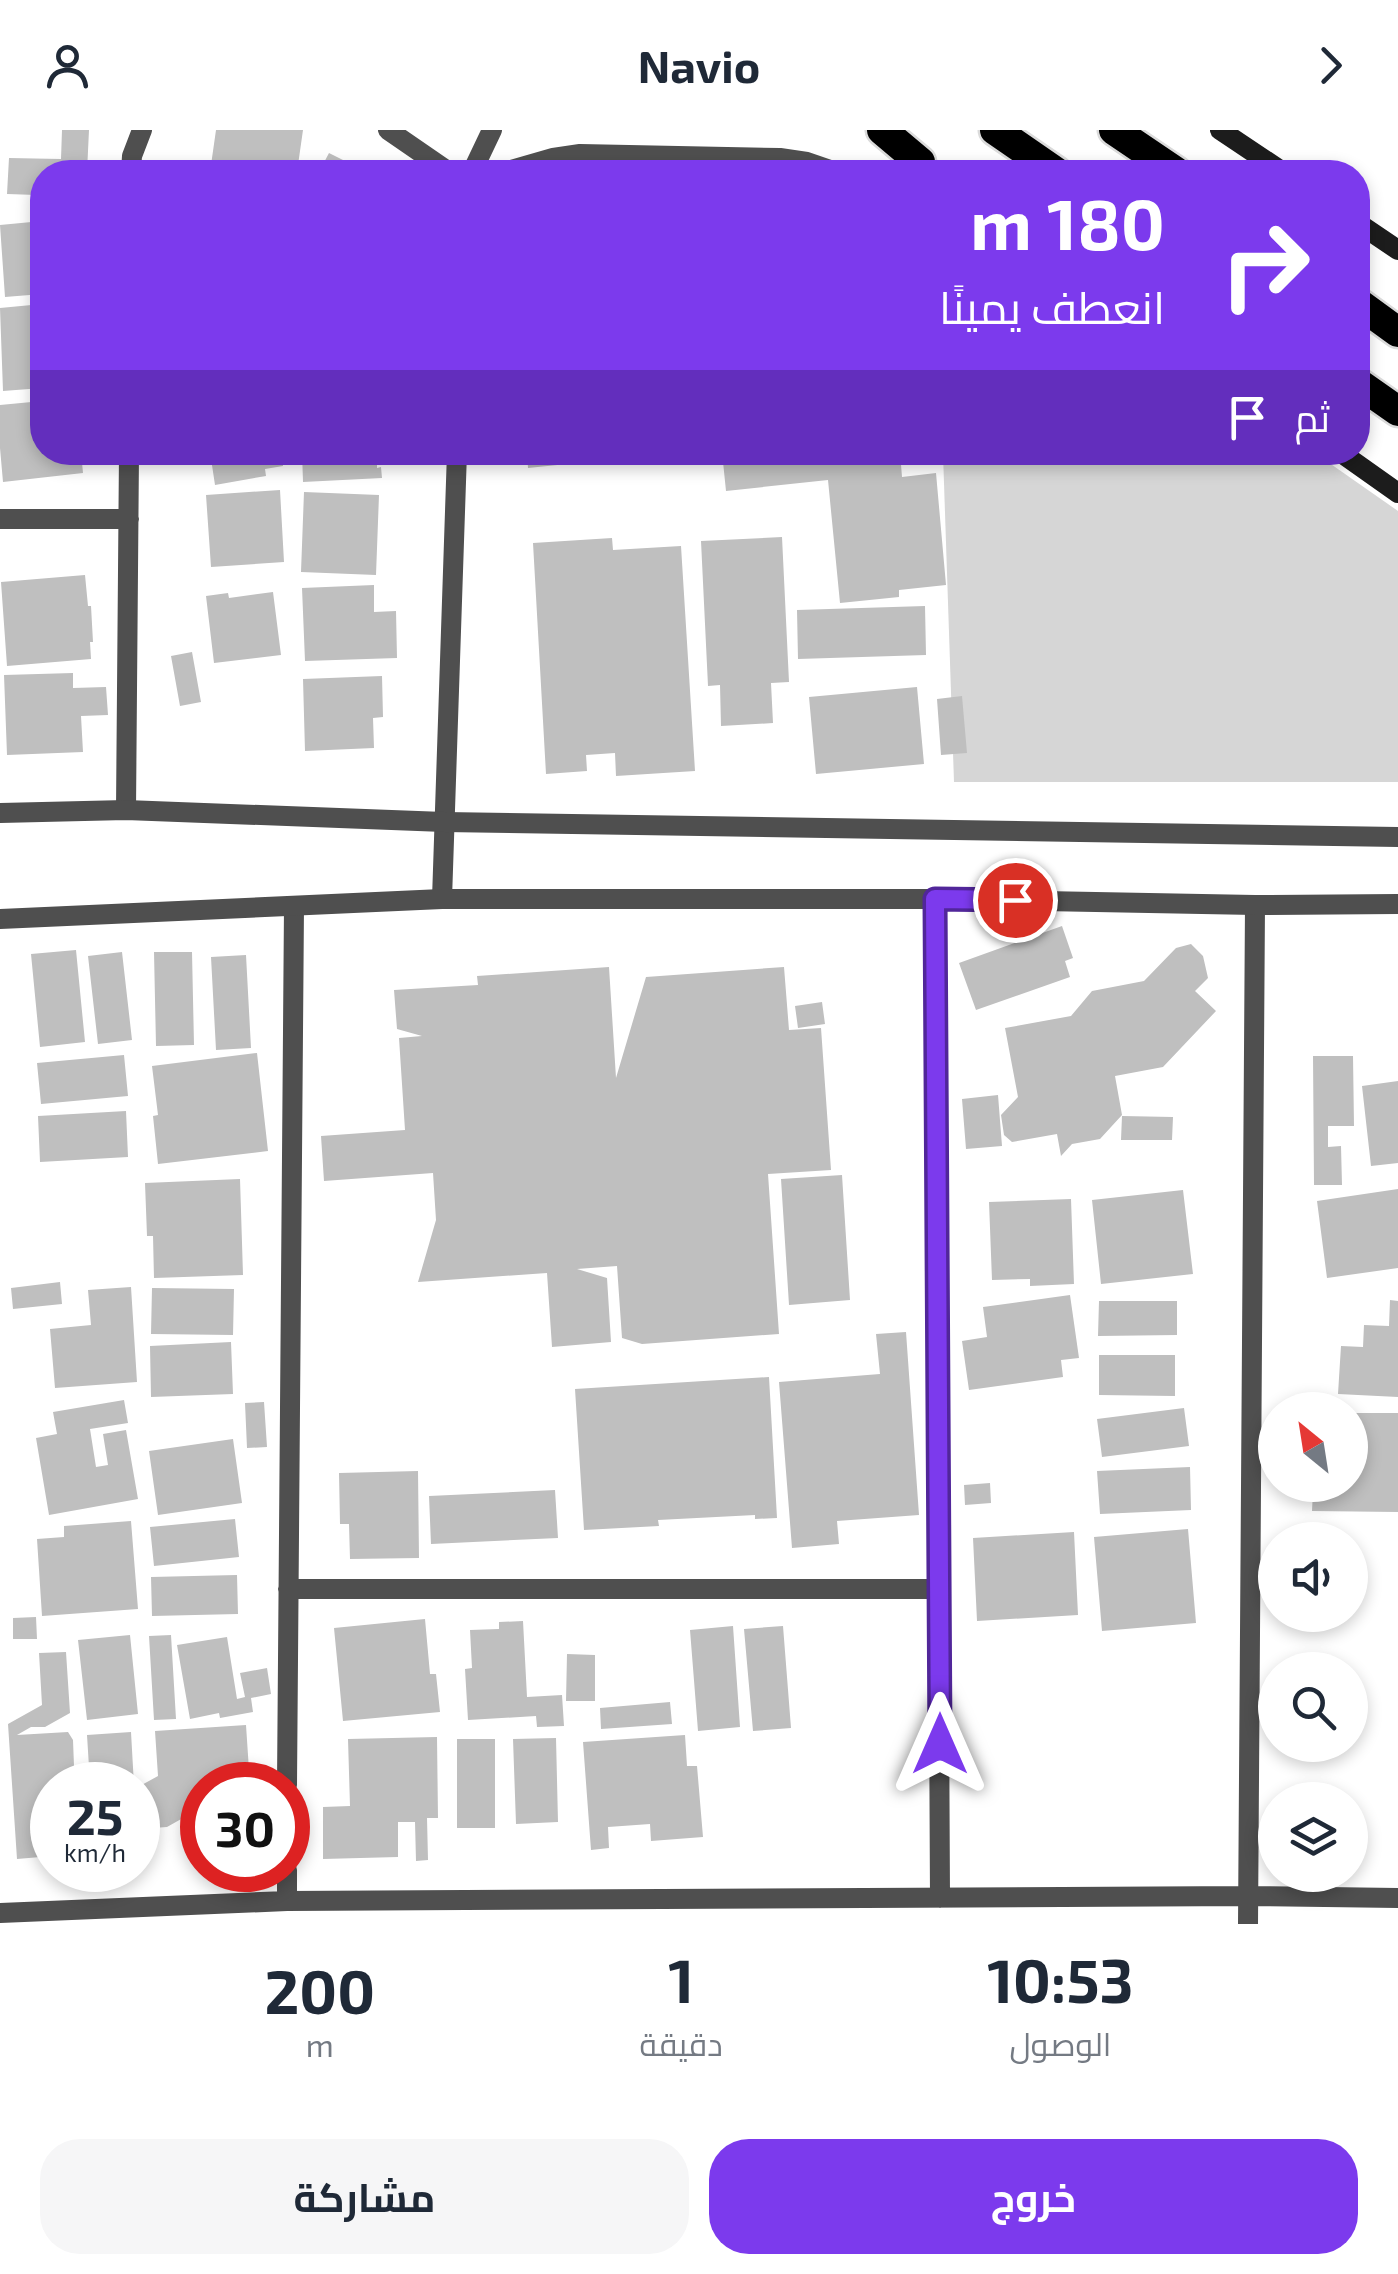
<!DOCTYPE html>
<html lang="ar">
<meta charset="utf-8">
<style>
body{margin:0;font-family:"Exo 2",Cairo,sans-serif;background:#f6f6f7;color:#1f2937;direction:rtl;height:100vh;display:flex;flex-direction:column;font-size:38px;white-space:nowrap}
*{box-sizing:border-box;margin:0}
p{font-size:32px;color:#747a83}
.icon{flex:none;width:55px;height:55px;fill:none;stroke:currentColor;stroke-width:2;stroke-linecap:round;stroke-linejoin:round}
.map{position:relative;height:1794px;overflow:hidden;direction:ltr}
.drawer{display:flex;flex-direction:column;background:#fff;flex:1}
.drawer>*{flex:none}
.guide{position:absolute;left:30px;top:30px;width:1340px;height:305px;border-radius:40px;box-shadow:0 5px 15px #0003;direction:rtl;background:#7c3aed;color:#fff;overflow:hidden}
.needle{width:65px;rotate:330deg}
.fabs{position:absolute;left:1258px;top:1262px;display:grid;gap:20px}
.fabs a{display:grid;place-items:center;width:110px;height:110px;border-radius:50%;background:#fff;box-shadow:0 5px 15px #0003;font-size:50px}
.speed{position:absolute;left:30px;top:1632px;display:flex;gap:20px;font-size:50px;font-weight:700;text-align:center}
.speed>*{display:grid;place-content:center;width:130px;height:130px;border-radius:50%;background:#fff;box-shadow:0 5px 15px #0003;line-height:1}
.speed small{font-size:25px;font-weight:400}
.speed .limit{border:15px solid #d22;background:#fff;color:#111}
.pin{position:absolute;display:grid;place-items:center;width:85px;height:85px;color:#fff;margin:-42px;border:5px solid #fff;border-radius:50%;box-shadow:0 2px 10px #0007}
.me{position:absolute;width:110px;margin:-55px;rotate:0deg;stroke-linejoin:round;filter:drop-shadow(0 0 8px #0008)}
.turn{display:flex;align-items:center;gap:35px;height:210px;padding:0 40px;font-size:45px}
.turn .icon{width:130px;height:130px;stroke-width:2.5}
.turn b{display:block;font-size:70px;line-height:85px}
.then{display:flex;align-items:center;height:95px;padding:0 40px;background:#0003;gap:20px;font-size:38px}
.eta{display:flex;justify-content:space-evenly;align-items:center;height:170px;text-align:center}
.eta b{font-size:60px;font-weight:700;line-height:70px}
.primary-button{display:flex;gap:20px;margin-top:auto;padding:20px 40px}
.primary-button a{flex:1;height:115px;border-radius:40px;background:#7c3aed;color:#fff;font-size:40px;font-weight:700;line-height:115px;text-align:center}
.primary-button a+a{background:#f6f6f7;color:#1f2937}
header{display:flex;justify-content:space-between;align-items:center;height:130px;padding:0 40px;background:#fff;font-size:45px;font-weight:700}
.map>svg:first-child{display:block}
.green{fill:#d6d6d6}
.building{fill:#bfbfbf}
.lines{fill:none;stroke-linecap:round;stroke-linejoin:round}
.motorway-casing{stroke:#dbdbdb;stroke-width:35}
.service{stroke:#4f4f4f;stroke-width:18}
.minor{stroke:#4f4f4f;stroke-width:20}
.tertiary{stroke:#4f4f4f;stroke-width:20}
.secondary{stroke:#1c1c1c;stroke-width:20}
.motorway{stroke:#000;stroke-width:30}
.route-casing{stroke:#51269a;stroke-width:25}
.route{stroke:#7c3aed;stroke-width:18}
</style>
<header><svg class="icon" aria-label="forward" viewBox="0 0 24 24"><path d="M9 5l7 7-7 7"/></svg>Navio<svg class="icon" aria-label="person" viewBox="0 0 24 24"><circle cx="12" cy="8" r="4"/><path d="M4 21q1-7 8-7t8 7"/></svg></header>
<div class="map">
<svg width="1398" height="1794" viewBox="0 0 1398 1794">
<rect width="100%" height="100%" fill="#fff"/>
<path class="green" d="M943,323H1315L1398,381V652H954Z"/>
<path class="building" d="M62,0H89L87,42H42V56H38L37,65L7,64L9,28L61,29Z
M216,0H303L297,42H210Z
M329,23L353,35L349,42H319Z
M42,91V164L5,167L0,95Z
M42,174V258L3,261L0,178Z
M42,271V322H81L83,343L3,352L0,318V275Z
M210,322H281L283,336L265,339L266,346L215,355Z
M302,322H377V338L381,337L382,348L303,352Z
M527,322H655V325L528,338Z
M722,322H900L902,347L936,343L946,455L899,460V467L840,473L828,350L726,361Z
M280,360L284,432L211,437L206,365Z
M304,362L379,365L376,445L301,442Z
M782,407L789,552L771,553L773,593L721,596L720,555L708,556L701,411Z
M612,408L613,420L681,416L695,641L616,646L615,623L586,625L587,641L546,644L533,413Z
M85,445L88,476H91L93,512H90L91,529L7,536L1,452Z
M374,455V482L396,481L397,528L305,531L302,458Z
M273,462L281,525L214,533L206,466L228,463L229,468Z
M925,476L926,525L798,529L797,480Z
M192,522L201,572L180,576L171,526Z
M73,543V558L106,557L108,585L81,586L83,622L7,625L4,545Z
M382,546L383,587L373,588L374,618L305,621L303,549Z
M917,557L924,634L816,644L809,567Z
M962,566L967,623L941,625L937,569Z
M1062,796L1073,828L1065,831L1070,847L976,880L959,833Z
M1191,814L1203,826L1208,848L1195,861L1216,881L1163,937L1115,946L1122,985L1100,1009L1072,1014L1061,1026L1057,1004L1012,1012L1004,1005L1001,985L1018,967L1005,898L1071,886L1092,861L1144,851L1176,818Z
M76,820L85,912L40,917L31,824Z
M122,822L132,910L98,914L88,826Z
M154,822H192L194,915L156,916Z
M246,825L251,918L216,920L211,827Z
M609,837L616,948L646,847L784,837L789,900L821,898L831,1040L768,1044L779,1204L642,1214L622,1208L617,1136L577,1139L607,1148L611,1212L552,1217L547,1143L418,1152L436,1090L433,1043L324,1051L321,1006L405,1000L399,908L422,906L397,899L394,860L478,855L477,846Z
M822,872L825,894L798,898L795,876Z
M257,923L268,1021L158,1034L153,986L158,985L152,936Z
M124,925L128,966L41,974L37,933Z
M1313,926H1353L1354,996H1328V1017L1341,1016L1342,1055H1314Z
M1398,951V1033L1371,1036L1362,956Z
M998,965L1002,1016L966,1019L962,969Z
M126,981L128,1027L40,1032L38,986Z
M1122,986L1173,987L1172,1010H1121Z
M842,1045L850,1170L789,1175L781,1049Z
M240,1049L243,1145L154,1148L153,1106H147L145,1053Z
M1398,1059V1138L1327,1148L1317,1071Z
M1183,1060L1193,1144L1101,1154L1092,1070Z
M1071,1069L1074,1154L1030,1156V1149L992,1150L989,1072Z
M60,1152L62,1174L13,1179L11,1158Z
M131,1157L137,1252L55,1258L50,1199L91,1195L88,1160Z
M152,1158L234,1159L233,1205L151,1204Z
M1070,1165L1079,1228L1061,1230L1063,1247L969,1260L962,1211L987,1207L983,1177Z
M1390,1170L1398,1171V1267L1338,1264L1341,1216L1363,1217L1364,1195L1389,1196Z
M1099,1171H1177V1205L1098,1206Z
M906,1202L919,1385L837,1391L839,1414L792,1418L779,1252L880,1244L876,1204Z
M231,1212L233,1264L151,1267L150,1216Z
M1099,1225H1175V1266L1099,1265Z
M769,1247L777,1388L755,1389V1385L658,1390L659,1396L584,1400L575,1259Z
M124,1270L128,1293L90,1299L96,1337L108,1335L103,1304L126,1300L138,1369L49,1385L36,1308L57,1304L53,1282Z
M264,1272L267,1317L247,1318L245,1273Z
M1184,1278L1189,1316L1102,1327L1097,1289Z
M1350,1283H1398V1382L1312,1381L1313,1360H1331V1355H1350Z
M233,1309L242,1373L158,1385L149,1321Z
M1190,1337L1191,1380L1100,1384L1097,1341Z
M418,1341L419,1428L350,1429L349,1394H340L339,1343Z
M990,1353L991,1373L965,1375L964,1355Z
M555,1360L558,1408L431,1414L429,1366Z
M235,1389L239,1427L154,1436L150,1397Z
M131,1391L138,1479L42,1486L37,1409L64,1407V1396Z
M1188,1399L1196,1493L1102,1501L1094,1407Z
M1074,1402L1078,1485L977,1491L973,1408Z
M237,1445L238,1484L152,1486L151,1447Z
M36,1487L37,1509H13V1488Z
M425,1489L430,1544H436L440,1582L343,1591L334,1498Z
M523,1491L527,1567L562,1565L564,1596L537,1597L536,1586L468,1590L465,1539L472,1538L470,1500L499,1499V1492Z
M733,1496L740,1597L698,1601L690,1500Z
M783,1496L791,1598L753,1601L744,1499Z
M130,1505L138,1584L87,1590L78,1510Z
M171,1505L176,1589L154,1590L149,1506Z
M227,1507L237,1569L245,1567L240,1543L267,1538L271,1564L251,1568L253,1582L220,1588L219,1583L190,1589L177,1515Z
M66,1522L70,1583L45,1597H31L17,1605L68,1602L73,1610L74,1636L84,1655H52V1726L17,1729L8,1594L42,1575L39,1523Z
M567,1524L595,1525V1571H566Z
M670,1572L672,1594L601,1599L600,1578Z
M246,1595L250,1655H202V1713H196L183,1688L167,1697L138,1699V1657L158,1646L155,1601Z
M131,1602L134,1655H96L89,1637L87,1605Z
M685,1605L687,1636H697L703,1707L651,1711L650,1694L608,1697L609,1718L591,1720L583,1612Z
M437,1607L438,1688H427L428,1730L416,1731L415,1692H398V1727L323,1729V1677L350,1676L348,1609Z
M556,1608L558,1692L516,1694L513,1609Z
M457,1609H495V1698H457Z"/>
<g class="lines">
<defs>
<path id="motorway" d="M882,0L920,32
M995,0L1056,42
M1114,0L1176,42
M1358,173L1398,202
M1358,253L1398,281"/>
</defs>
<use href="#motorway" class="motorway-casing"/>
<path class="service" d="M501,42L553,27L580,23L780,27L807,31L839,42"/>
<path class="minor" d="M388,0L449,42
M131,42L132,26L142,0
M472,42L492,0
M0,389H129
M126,680L129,322
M442,769L457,322
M935,769L940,1768
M288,1459H940
M287,1655L294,776
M287,1771V1740
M0,1783L287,1771L1248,1766L1398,1768
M1248,1794L1255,775"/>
<path class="tertiary" d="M0,683L126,680L444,692L1398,707
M0,789L442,769H935L1255,775L1398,774"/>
<path class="secondary" d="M1220,0L1283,42
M1358,93L1398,120
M1340,322L1398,363"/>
<use href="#motorway" class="motorway"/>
</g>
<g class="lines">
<defs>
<path id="route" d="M940,1614L935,769L1015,770"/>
</defs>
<use href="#route" class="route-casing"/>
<use href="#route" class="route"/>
</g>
</svg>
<div class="fabs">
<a><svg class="needle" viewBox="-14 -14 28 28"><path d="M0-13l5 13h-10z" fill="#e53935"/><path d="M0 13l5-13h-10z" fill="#747a83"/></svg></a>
<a><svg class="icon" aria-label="sound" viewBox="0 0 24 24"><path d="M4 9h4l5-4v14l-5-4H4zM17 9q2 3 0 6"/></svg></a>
<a><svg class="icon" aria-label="search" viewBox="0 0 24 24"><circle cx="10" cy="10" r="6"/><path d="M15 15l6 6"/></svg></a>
<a><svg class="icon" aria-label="layers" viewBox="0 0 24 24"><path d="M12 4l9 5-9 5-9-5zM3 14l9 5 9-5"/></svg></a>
</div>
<div class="speed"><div>25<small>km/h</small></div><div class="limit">30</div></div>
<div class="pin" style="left:1015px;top:770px;background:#d93025"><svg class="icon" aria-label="arrive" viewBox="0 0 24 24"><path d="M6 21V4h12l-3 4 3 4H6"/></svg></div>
<svg class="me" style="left:940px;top:1614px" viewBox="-20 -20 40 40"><path d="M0-17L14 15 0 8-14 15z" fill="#7c3aed" stroke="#fff" stroke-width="4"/></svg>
<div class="guide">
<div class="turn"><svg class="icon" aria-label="right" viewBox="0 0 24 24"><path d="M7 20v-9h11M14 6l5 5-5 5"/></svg><div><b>180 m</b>انعطف يمينًا</div></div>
<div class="then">ثم<svg class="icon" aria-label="arrive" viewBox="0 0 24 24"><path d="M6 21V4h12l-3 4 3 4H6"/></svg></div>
</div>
</div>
<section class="drawer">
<div class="eta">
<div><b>10:53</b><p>الوصول</p></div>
<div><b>1</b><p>دقيقة</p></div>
<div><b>200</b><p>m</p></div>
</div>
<div class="primary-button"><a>خروج</a><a>مشاركة</a></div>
</section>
